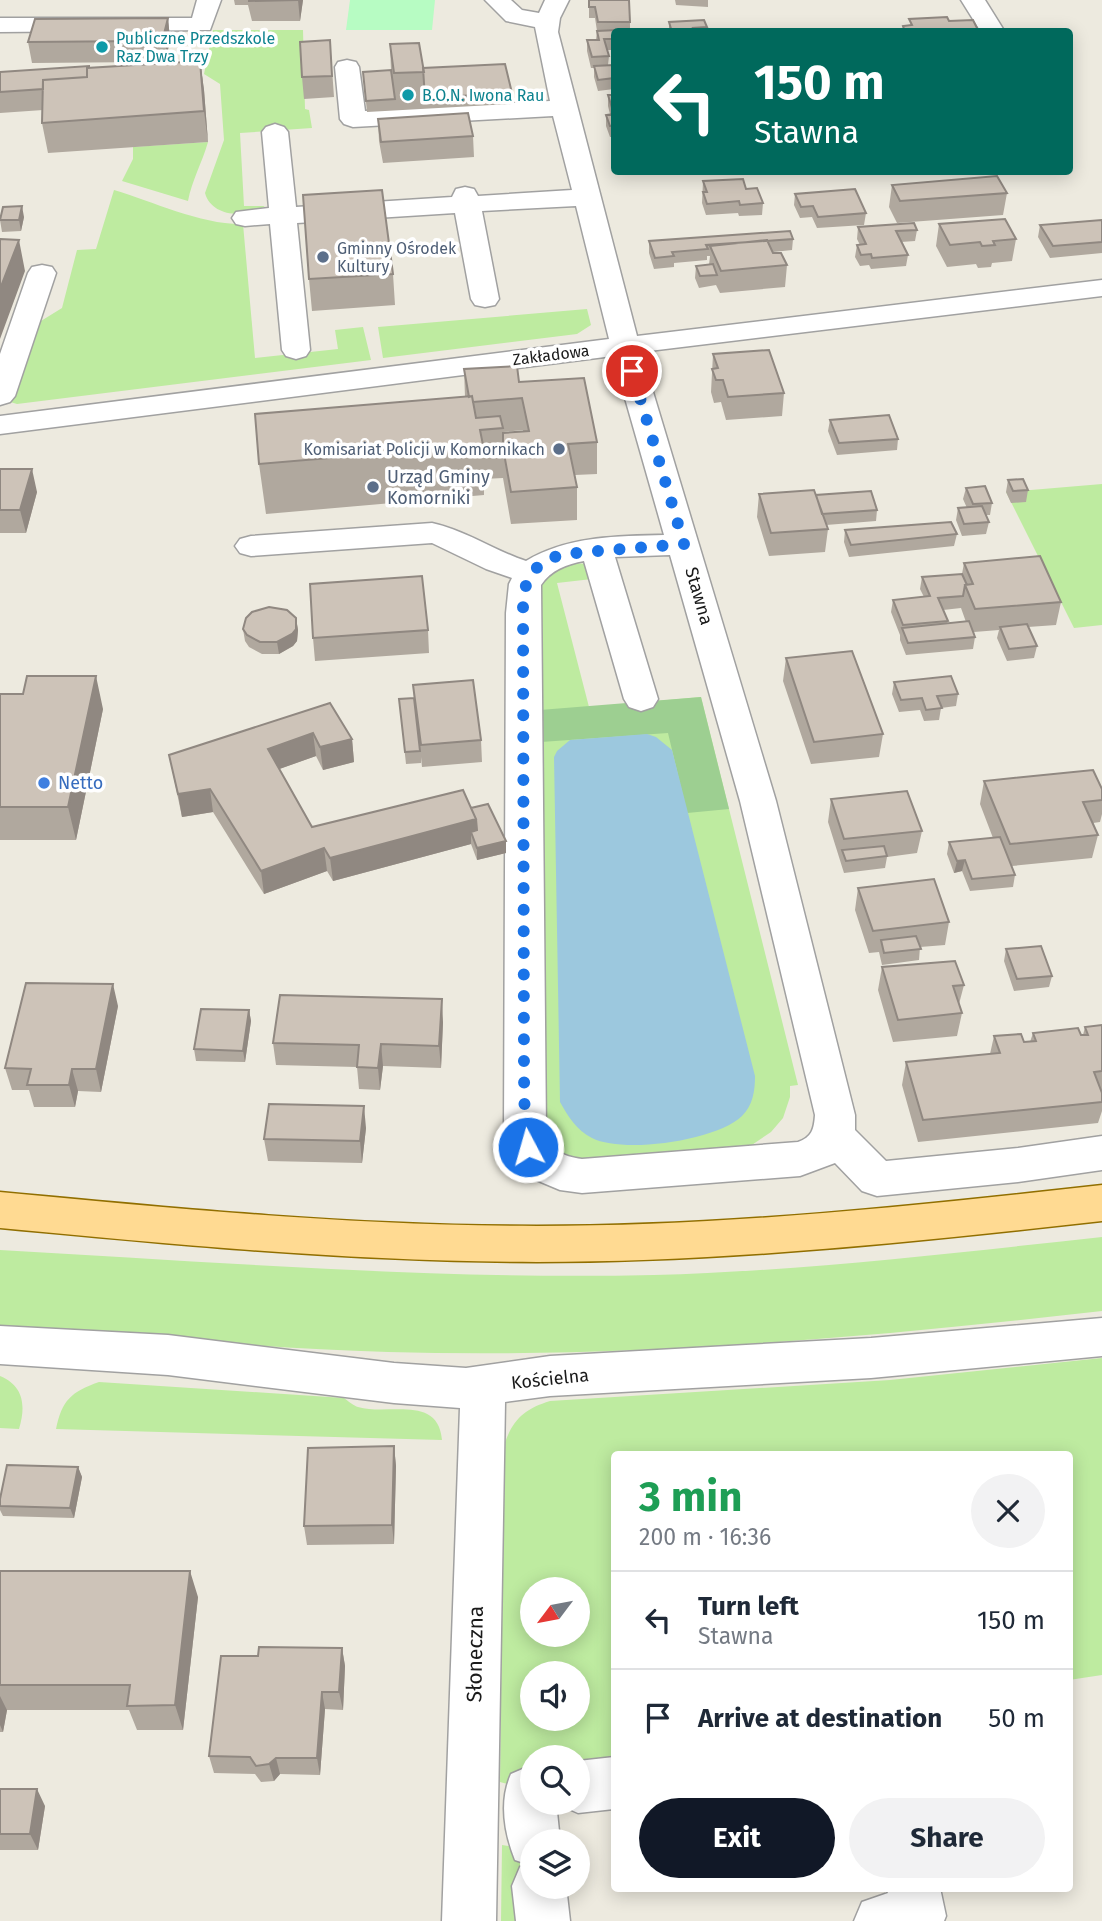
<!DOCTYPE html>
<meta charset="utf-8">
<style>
body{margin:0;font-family:"Fira Sans",sans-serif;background:#f2f2f3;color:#1f2937;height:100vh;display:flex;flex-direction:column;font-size:26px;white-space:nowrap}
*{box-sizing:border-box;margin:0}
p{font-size:23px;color:#747a83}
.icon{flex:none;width:38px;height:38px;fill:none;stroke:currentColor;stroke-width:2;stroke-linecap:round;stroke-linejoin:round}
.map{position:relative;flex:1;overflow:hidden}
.drawer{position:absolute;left:611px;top:1451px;width:462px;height:441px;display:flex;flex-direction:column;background:#fff;border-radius:7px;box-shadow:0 4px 18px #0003}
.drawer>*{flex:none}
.hud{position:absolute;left:611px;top:28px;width:462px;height:147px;border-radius:7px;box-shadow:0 4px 18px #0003;background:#00695c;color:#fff;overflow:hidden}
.needle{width:46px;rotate:238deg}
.tools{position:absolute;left:520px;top:1577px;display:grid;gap:14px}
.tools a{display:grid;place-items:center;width:70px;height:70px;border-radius:50%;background:#fff;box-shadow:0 4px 18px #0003;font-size:35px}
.pin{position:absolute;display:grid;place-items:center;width:60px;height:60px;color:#fff;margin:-30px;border:4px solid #fff;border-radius:50%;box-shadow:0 2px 7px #0007}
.me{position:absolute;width:77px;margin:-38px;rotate:354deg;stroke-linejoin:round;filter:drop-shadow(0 0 5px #0008)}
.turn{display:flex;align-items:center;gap:24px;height:147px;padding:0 28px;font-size:32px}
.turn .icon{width:91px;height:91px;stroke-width:2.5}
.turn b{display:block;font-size:49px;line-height:60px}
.round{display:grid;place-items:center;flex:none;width:74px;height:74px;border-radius:37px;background:#f2f2f3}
.head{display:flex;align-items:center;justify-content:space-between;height:119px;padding:0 28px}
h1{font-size:42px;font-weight:700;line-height:52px;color:#1e9e55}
.action{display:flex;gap:14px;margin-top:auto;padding:14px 28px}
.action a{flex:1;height:80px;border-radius:42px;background:#111827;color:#fff;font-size:28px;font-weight:700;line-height:80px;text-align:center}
.action a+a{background:#f2f2f3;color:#1f2937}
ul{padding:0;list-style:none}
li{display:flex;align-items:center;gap:21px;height:98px;padding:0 28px;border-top:2px solid #e0e1e3}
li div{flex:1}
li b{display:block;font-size:26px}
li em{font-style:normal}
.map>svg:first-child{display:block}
.grass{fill:#beeba0;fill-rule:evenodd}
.forest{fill:#9dcf91}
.park{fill:#b7fcc3}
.water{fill:#9cc8de}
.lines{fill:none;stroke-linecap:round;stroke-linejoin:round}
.minor-casing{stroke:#a1a1a1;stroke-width:3}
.major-casing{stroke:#916f00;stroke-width:3}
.minor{fill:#fff;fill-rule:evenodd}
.major{fill:#ffda92;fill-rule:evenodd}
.wall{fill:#b0a89e;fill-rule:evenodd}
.shaded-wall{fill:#908881}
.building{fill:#cdc3b8;stroke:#908881;stroke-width:2}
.route{stroke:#1a73e8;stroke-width:12;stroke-dasharray:0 21.6}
.culture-dot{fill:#0f9aa8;stroke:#fff;stroke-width:2.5}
.service-dot{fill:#5c6f8a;stroke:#fff;stroke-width:2.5}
.shop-dot{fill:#3f7fe0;stroke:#fff;stroke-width:2.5}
.labels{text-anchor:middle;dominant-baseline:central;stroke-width:7;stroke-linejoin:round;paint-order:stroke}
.far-culture-label{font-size:16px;fill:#0d838f;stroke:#fff;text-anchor:start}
.far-service-label{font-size:16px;fill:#4e5e75;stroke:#fff;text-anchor:start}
.far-street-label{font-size:16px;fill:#1a1a1a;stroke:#fff}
.service-label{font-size:18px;fill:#4e5e75;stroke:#fff;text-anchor:start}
.street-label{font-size:18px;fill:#1a1a1a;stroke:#fff}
.shop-label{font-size:18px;fill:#366cbe;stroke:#fff;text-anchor:start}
.near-street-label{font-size:21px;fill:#1a1a1a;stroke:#fff}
</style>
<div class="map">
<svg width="1102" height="1921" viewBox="0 0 1102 1921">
<rect width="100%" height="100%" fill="#edeadf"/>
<path class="grass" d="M213,30H303L305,109L309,110L312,128L240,133L244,206H265C247,218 212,218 205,193L224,140L220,84L204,74Z
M208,142C202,163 192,180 188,201L122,181L133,159V147Z
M114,190C154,202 202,225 243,224L255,358L338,349L335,330L363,327L371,360L17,404L7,401L28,329L62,308L77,250L96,249Z
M587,309L591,325L577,334L383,358L378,327Z
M1102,484V625L1074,628L1006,492Z
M573,563L588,564L592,579L557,583L589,707L701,697L798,1085L790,1086V1097L783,1118L771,1132L743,1151L597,1163L567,1156L548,1137L545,1124L541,586C548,573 559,568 573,563Z
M1102,1237V1311C866,1338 626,1359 388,1352C258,1348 129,1335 0,1325V1250C218,1262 436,1280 654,1275C804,1271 953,1253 1102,1237Z
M1102,1358V1675L1069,1680V1454H614V1783L578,1787V1757H532V1791L500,1782L504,1446C512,1420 524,1409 550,1401L890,1380ZM532,1589H578V1634H532ZM532,1673H578V1718H532Z
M0,1376C24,1386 26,1406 19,1429L0,1428Z
M99,1382L344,1398C348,1401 354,1406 358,1407C388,1416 438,1394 442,1440L56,1429C62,1400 71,1392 99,1382Z
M502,1845L532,1850V1886L543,1921H501Z"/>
<path class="forest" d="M701,697L729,809L687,813L668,733L541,742L540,710Z"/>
<path class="park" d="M350,0H435L432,30H346Z"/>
<path class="water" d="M647,734L656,737L672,750L755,1076C755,1091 753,1105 742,1116C716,1141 623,1154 592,1138C576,1130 568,1116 560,1102L554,757L557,751L570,740Z"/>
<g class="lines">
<defs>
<path id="minor" d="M197,0H221L210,30L0,32V18H192Z
M485,0H511L522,10L539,13L545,0H569L560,18L558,32L637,336L1102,280V296L641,352L776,801L855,1115V1130L886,1161L1018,1148L1102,1136V1170L1018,1182L877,1196L862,1191L835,1163L800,1176L582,1193L560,1190L529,1177L518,1164L504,1131L506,613L509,584L512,578L486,569L432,543L251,556L240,553L235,546L240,539L251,536L432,523C467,531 493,550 526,561C567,536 618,536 664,535L613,356L0,434V416L609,339L576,206L482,211L499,299L495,305L485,307L475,305L471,299L455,213L297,223L310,350L306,356L296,359L286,356L282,350L270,224L245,226L236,224L232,218L236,212L269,208L262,132L266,127L275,124L284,127L288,132L296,207L452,197L456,189L465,187L474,189L478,196L572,190L553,116L353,127L344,124L340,119L335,67L338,62L347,60L356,62L359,67L365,111L550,101L535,27L506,21ZM670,555L740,801L815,1115C814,1129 812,1137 798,1142L582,1159C562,1156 551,1151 546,1131L541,585C551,570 567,564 584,561L624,699L629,707L641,711L653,707L658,699L615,557Z
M961,0H985L1005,32H981Z
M42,265L52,267L56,273L15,396L10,402L0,405V354L28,273L32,267Z
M1102,1318V1356L871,1378L550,1396L505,1402L496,1921H442L460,1408L394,1403L168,1375L0,1364V1326L168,1335L394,1363L466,1368L550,1356L871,1338Z
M614,1757V1809L578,1813L560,1805L559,1802H578V1761Z
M532,1765V1802H556L560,1841H532V1886H566L570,1921H516L512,1886L520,1867L527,1864L515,1860C504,1832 499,1801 511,1774Z
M886,1888H940L946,1916L944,1921H854L862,1902L888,1893Z"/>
<path id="major" d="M1102,1185V1221C914,1242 726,1262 537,1262C358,1262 179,1245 0,1228V1192C179,1209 358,1226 537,1226C726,1226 914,1206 1102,1185Z"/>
</defs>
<use href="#minor" class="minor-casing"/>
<use href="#major" class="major-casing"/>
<use href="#minor" class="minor"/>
<use href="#major" class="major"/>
</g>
<path class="wall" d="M234,0H303L300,21H252L248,5H235Z
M589,0L630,22V29L614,32V50H607L609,56L608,65H614V89L598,91L594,77V68H591L587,51V40H596L597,31L595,18H589Z
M675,0H708V7L676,5Z
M168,18L170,39L167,55H149L147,62L32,63L28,42Z
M669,22L707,27L706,32H669Z
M330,40L334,97L304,99L302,77Z
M390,44L423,68L512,93V104L367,112L363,72L391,70Z
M200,61L204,90L208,142L48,153L42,123L43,110L0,113V72L89,68Z
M608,95H614V137H610L606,126V115L610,114L608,106Z
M378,119L473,136L474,157L383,163L379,141Z
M703,181L746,189L763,203L762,215L739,216L738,213L706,215L702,203Z
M892,185L1007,193L1003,215L897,223L889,207Z
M795,194L866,213L864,225L817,228L812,217L800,218L794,205Z
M24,217L21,231L2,232L0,220Z
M1102,220V253L1050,258L1038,237L1040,225Z
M939,224L1016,239L1012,261L992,263L991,267L978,268L976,264L947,267L936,246Z
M858,227L917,230L915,241L901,242L908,255L906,266L871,269L869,265L860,266L855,257L857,245H860L857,239Z
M793,239L792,250L773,252L787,265L785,287L720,293L716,285L699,288L695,278L696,266L709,265L710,256H707V260L674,263V267L654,269L649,253V241Z
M393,274L395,305L312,311L309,279Z
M713,354L784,393L782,416L726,420L721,402L714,403L711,392Z
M464,369L519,382L597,442V474L575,475L577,487V520L511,524L503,478L484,479V495L266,514L259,464L465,397ZM523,430V432L503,433V432Z
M830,420L898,439L897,450L837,455L828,431Z
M0,469L37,492L26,533H0Z
M1008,480L1028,490L1026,502L1011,503L1006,492Z
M966,488L992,503L990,515H986L989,522L986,534L962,536L956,520L958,508H967L963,499Z
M759,494L816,495L877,510L876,521L826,525L828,529L825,552L769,556L757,517Z
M845,530L957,534L954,546L849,557L844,542Z
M964,563L1061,602L1056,625L1028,627L1037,646L1034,658L1007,661L997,638L999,630L974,632L975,637L973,649L906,655L900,640V635L891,612L893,600L924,597L920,589L922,577L962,574ZM961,608L966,622L947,624L948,621L943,610Z
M296,618L298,630L297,641L293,646L279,654H262L249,647L245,641L243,629Z
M428,630L429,653L315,661L313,638Z
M786,658L883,734L879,757L811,764L783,681Z
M894,682L958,694L956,706L941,708L939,720L924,721L920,710L899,712L892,694Z
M413,685L481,740L482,762L422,767L421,757V763L406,764L399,699H414Z
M0,694L103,709L76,840H0Z
M330,703L352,739L354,762L323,770L316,756L279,769L312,827L471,808L506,841V853L477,860L471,844L333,881L327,871L264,894L213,812L182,817L169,755Z
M984,781L1102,789V814L1100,822L1093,823L1098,835L1092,858L1012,866L1015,875L1013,887L970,891L962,871L954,873L947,854L949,842L993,838L980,804Z
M831,799L922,831L917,853L887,857L885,868L844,873L828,822Z
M858,888L949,922L945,945L920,947L919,960L882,965L879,952L869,953L855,910Z
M1006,949L1052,976L1049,987L1014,991L1004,961Z
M882,967L964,985L959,1004L962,1013L957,1036L893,1042L878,990Z
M118,1006L101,1092L78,1091L75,1107H34L29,1090H12L5,1068Z
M249,1010L251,1021L245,1062L196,1061L194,1049Z
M443,1022L441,1068L383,1066L380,1090L359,1089L357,1067L276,1065L273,1043Z
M1102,1025V1111L1098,1123L918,1142L902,1085L906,1062L990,1054L994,1036L1024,1042H1030L1033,1033L1081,1035H1083L1085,1027Z
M366,1128L362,1163L268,1161L264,1139Z
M394,1446L396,1466L394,1544L307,1545L304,1526Z
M78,1467L82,1477L74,1518L3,1516L0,1510V1499Z
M0,1571L198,1597L183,1730H137L129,1710H7L3,1732H0Z
M342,1648L345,1666L343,1710L325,1709L320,1775L280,1774L274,1781L261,1782L255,1774L214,1773L209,1756L258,1656Z
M0,1789L45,1806L38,1850H0Z"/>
<path class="shaded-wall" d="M298,0H303L300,21Z
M168,18L170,39L167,55L164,34Z
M146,34L149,55L147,62L144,41Z
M200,61L204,90L208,142L204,111Z
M22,206L24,217L21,231L19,220Z
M19,240L25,271L0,339V289Z
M32,469L37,492L26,533L20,510Z
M296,618L298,630L297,641L293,646L279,654L277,642Z
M96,676L103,709L76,840L68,807Z
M313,733L316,756L271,772L268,749Z
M352,739L354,762L323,770L320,747Z
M210,789L213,812L182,817L178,794Z
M476,819L477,842L471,832V844L333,881L330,858Z
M506,841V853L477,860V848Z
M324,848L327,871L264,894L261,871Z
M965,860L962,871L954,873L957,861Z
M113,984L118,1006L101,1092L96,1069Z
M442,999L443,1022L441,1068L439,1046Z
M249,1010L251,1021L245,1062L243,1051Z
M381,1044L383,1066L380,1090L378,1068Z
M72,1069L78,1091L75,1107L69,1085Z
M364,1106L366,1128L362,1163L360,1141Z
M394,1446L396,1466L394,1544L392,1525Z
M78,1467L82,1477L74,1518L70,1508Z
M190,1571L198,1597L183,1730L175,1705Z
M342,1648L345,1666L343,1710L339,1692Z
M322,1692L325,1709L320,1775L317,1758Z
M0,1696L7,1710L3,1732L0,1725Z
M276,1758L280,1774L274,1781L269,1764Z
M37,1789L45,1806L38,1850L30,1834Z"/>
<path class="building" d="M249,0H298L249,1Z
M589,0H629L630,22H598L595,7H589Z
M947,17L949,21L973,20L979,32H905L903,26L912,25L909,19Z
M168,18L164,34H146L144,41L28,42L35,19Z
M704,20L707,27L693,28L695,32H672L669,22Z
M638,29L639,32H614V39H604L609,56L592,57L587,40H599L597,31Z
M330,40L332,76L302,77L300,42Z
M419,43L424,72L394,73L390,44Z
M200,61L204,111L42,123L43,80L87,77V68Z
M505,64L512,93L425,98L423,68Z
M614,65V78L598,80L594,66Z
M89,66V68H87V77L43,80V89L0,92V72Z
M391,70L395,99L366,101L363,72Z
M608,95H614V126H610L606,115L614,114Z
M468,113L473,136L381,142L378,119Z
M997,176L1007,193L900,201L892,185Z
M743,179L746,189L757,188L763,203L740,205L739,201L707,204L703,192H707L703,181Z
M855,189L866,213L818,217L813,206L801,207L795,194Z
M382,190L393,274L309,279L303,195Z
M22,206L19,220H0L3,207Z
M1005,219L1016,239L993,241L995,245L982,246L980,242L950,245L939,224Z
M1102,220V242L1053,246L1040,225Z
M914,223L917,230L896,231L908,255L872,258L871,254L861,255L857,245L866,244L858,227Z
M790,231L793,239L706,245L708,249L672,252L674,256L655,258L649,241Z
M0,239L19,240L0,289Z
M767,240L773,253H781L787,265L721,271L710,246Z
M713,264L717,275L700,276L696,266Z
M769,350L784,393L728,397L723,380H716L712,369L718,368L713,354Z
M517,366L519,382L584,378L597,442L568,444L577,487L511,492L503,448V433L529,431L522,398L473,402L472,396L469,397L464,369Z
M472,396L476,418L500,416L503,428L480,430L483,445L259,464L255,414Z
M889,415L898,439L839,443L830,420Z
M0,469H32L20,510H0Z
M1023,479L1028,490L1013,491L1008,480Z
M985,486L992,503L973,504L966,488Z
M814,490L828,529L771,533L759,494Z
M871,491L877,510L822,514L816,495Z
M982,506L989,522L964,524L958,508Z
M951,522L957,534L851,545L845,530Z
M1040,556L1061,602L975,609L965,585L973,584L964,563Z
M962,574L967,585H965L963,596L938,598L948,621L903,625L893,600L930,596L922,577Z
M422,576L428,630L313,638L310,584Z
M269,607L287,610L296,618V629L292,634L277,642H260L247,635L243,629L246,618L252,612Z
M969,621L975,637L908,643L902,628Z
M1027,624L1037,646L1009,649L1000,627Z
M852,651L883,734L814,742L786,658Z
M27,676H96L68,807H0V694H23Z
M951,676L958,694L937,696L942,708L926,710L922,698L901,700L894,682Z
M473,680L481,740L421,745L413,685Z
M414,698L420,751L405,752L399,699Z
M330,703L352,739L320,747L313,733L268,749L312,827L463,790L476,819L330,858L324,848L261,871L210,789L178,794L169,755Z
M1093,770L1102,789V800L1083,802L1098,835L1010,844L984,781Z
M907,791L922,831L844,839L831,799Z
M488,804L506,841L477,848L471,832L477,830L476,819L471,808Z
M1000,837L1015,875L972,879L965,860L957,861L949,842Z
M884,846L887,856L846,861L842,850Z
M934,879L949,922L873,931L858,888Z
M916,936L921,949L884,953L881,940Z
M1041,946L1052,976L1017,979L1006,949Z
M955,961L964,985L953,986L962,1013L898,1020L882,967Z
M26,983L113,984L96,1069H72L69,1085H27L31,1069L5,1068Z
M280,995L442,999L439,1046L381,1044L378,1068L357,1067L359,1045L273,1043Z
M201,1009L249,1010L243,1051L194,1049Z
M1102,1025V1071L1094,1072L1102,1093V1102L923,1120L906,1062L1000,1053L994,1036L1021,1034L1024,1042L1036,1041L1033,1033L1078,1028L1081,1035H1088L1085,1027Z
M269,1104L364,1106L360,1141L264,1139Z
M394,1446L392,1525L304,1526L308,1448Z
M7,1465L78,1467L70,1508L0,1506V1499Z
M0,1571H190L175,1705L127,1706L130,1685H0Z
M259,1647L342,1648L339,1692H322L317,1758H276L269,1764L256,1766L250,1757L209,1756L221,1656H258Z
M0,1789H37L30,1834H0Z"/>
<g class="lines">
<path class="route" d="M528,1147L525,1131L524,1077L523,597C528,571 539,562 563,554L684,544L632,371"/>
</g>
<g class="culture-dot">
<circle cx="102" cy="47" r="7"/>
<circle cx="408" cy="95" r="7"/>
</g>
<g class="service-dot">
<circle cx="323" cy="257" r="7"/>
<circle cx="559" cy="449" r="7"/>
<circle cx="373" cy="487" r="7"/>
</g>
<circle class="shop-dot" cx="44" cy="783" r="7"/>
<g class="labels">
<g class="far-culture-label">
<text x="116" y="38">Publiczne Przedszkole<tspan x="116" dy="18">Raz Dwa Trzy</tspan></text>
<text x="422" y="95">B.O.N. Iwona Rau</text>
</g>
<g class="far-service-label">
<text x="337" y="248">Gminny Ośrodek<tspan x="337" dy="18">Kultury</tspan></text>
<text x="545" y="449" text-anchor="end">Komisariat Policji w Komornikach</text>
</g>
<g class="far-street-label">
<text transform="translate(551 355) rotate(-7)">Zakładowa</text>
</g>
<g class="service-label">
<text x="387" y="477">Urząd Gminy<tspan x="387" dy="21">Komorniki</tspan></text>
</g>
<g class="street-label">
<text transform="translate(699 596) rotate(74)">Stawna</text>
<text transform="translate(550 1379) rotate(-6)">Kościelna</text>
</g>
<g class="shop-label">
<text x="58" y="783">Netto</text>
</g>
<g class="near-street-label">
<text transform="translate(475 1654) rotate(-89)">Słoneczna</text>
</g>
</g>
</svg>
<div class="tools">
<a><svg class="needle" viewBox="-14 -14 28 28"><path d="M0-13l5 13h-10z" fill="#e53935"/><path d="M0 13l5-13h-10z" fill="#747a83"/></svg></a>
<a><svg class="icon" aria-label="sound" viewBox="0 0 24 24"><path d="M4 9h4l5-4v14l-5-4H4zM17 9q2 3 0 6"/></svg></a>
<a><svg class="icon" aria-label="search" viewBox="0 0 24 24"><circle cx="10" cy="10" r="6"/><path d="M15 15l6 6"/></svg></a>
<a><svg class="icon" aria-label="layers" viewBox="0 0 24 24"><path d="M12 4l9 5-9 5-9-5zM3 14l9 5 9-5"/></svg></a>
</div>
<div class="pin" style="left:632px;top:371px;background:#d93025"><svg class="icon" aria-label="arrive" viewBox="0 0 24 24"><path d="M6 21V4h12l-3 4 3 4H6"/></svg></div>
<svg class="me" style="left:528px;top:1147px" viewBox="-20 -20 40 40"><circle r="17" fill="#1a73e8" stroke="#fff" stroke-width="3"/><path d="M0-11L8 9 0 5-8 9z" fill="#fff"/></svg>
<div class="hud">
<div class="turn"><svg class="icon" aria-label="left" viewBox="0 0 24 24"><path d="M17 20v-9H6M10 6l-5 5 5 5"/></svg><div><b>150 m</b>Stawna</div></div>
</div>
<section class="drawer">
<div class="head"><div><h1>3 min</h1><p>200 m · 16:36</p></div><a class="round"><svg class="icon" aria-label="close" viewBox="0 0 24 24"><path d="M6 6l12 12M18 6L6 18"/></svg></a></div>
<ul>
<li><svg class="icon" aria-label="left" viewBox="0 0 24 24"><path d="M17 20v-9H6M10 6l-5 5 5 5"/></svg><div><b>Turn left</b><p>Stawna</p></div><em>150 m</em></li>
<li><svg class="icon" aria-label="arrive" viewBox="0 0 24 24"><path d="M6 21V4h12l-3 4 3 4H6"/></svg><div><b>Arrive at destination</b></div><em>50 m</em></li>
</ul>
<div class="action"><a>Exit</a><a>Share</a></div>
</section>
</div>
